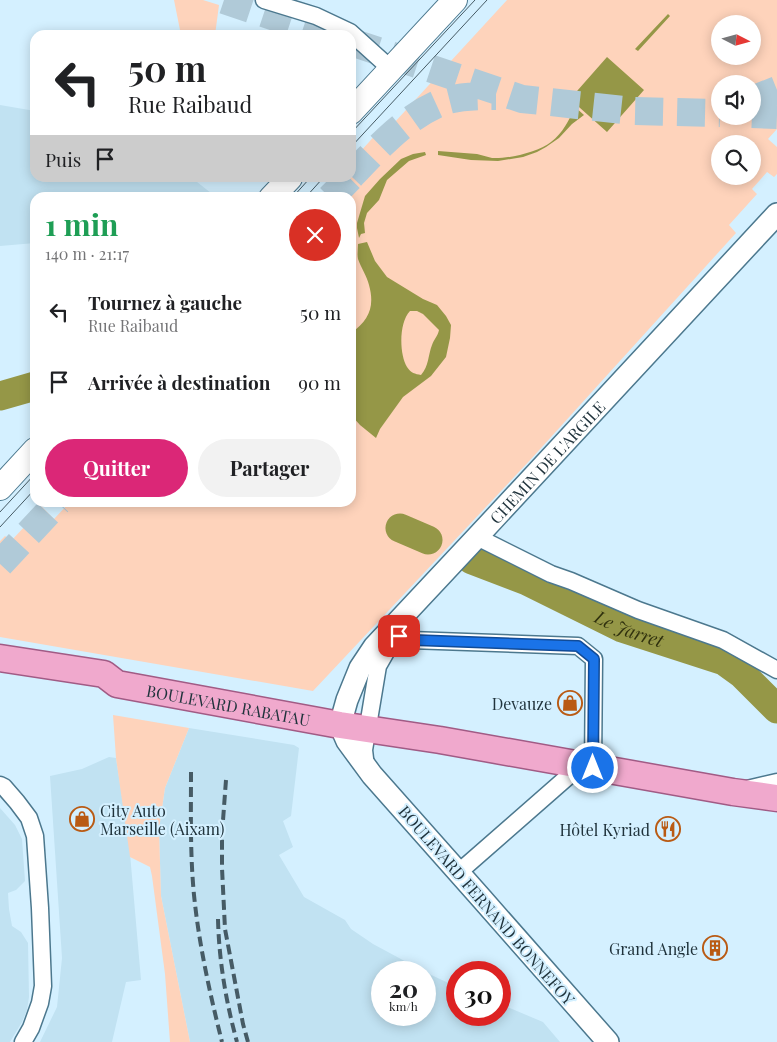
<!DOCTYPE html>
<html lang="fr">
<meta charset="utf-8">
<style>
body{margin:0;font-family:"Playfair Display",serif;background:#f2f2f2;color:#202124;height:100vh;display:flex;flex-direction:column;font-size:19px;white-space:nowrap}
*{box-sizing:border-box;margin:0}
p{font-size:16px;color:#757577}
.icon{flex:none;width:28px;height:28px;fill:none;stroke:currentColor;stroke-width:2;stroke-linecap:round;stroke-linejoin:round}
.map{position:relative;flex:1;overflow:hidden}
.panel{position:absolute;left:30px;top:192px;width:326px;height:315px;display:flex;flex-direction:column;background:#fff;border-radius:15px;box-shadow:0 2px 12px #0003}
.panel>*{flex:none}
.guide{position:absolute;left:30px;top:30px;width:326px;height:152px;border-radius:15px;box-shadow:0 2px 12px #0003;background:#fff;color:#202124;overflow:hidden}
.needle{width:32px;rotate:96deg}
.controls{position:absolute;left:711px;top:15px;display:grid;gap:10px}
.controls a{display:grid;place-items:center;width:50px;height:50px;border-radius:50%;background:#fff;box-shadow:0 2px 12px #0003;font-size:25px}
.speed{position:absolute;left:371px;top:961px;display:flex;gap:10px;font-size:25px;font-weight:700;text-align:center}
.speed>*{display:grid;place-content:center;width:65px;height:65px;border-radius:50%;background:#fff;box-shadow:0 2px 12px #0003;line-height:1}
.speed small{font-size:12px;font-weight:400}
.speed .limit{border:8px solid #d22;background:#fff;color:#111}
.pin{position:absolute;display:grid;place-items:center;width:42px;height:42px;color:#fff;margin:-21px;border-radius:10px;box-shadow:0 2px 8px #0006}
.me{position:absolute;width:55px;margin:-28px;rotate:0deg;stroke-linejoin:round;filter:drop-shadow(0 0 4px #0008)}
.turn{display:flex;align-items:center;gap:18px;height:105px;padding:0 15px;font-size:22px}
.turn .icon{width:65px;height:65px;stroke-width:2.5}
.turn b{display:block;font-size:35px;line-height:42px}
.then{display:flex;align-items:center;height:48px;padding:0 15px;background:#0003;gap:10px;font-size:19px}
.round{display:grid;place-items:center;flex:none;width:52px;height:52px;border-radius:26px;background:#f2f2f2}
.overview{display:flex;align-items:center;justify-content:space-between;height:85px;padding:0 15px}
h1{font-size:30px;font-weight:700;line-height:38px;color:#1e9e55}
.primary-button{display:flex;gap:10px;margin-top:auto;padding:10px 15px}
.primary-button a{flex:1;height:58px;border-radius:30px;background:#db2777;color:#fff;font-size:20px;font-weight:700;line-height:58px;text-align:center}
.primary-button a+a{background:#f2f2f2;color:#202124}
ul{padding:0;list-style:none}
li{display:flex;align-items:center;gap:15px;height:70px;padding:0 15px}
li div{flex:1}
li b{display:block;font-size:19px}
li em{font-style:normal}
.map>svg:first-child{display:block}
.built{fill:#c1e2f2;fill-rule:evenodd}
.green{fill:#fed3bb;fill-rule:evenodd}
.water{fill:#959747;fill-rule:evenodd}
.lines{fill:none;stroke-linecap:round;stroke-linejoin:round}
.river{stroke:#959747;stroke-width:29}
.trunk-tunnel{stroke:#b0cad8;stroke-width:28;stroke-dasharray:28 14;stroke-linecap:butt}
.minor-casing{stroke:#4c788e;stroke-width:19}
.tertiary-casing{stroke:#4c788e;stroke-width:24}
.secondary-casing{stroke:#4c788e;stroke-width:26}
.primary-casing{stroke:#a15b85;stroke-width:29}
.minor{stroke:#fff;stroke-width:16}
.tertiary{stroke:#fff;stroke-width:21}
.secondary{stroke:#fff;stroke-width:24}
.primary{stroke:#f0a9cd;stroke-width:26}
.tram{stroke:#465b65;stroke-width:1}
.rail{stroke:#465b65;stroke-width:4;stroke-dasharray:10 5;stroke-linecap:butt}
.route-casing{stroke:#114b97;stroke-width:12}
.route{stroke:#1a73e8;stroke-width:9}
.labels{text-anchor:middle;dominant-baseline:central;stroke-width:4;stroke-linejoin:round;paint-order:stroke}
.street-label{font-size:16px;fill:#20333c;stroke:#d4f0ff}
.poi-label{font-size:16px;fill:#20333c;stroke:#d4f0ff;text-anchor:end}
.water-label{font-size:18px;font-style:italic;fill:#30310e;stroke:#d4f0ff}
</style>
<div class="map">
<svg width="777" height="1042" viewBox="0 0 777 1042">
<rect width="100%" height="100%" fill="#d4f0ff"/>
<path class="built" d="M0,105L35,111V178H192L216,197L35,198V243L0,246Z
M189,728L294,745L299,748L291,816L283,821L293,847L279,855L304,897L345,920L351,929L373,944L427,973L457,987L458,1015H500V1004L543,1022L560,1042H190L161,896L159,829L165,788ZM382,972H425V1015H382Z
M109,757L116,758L129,842L141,980L126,982L112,1042H40L57,1007L62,958L50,776L82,769Z
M0,808L15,825L22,839L25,881L16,890L8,893L9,909L12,926L21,932L28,943L29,997L27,1010L22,1022L10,1042H0Z"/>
<path class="green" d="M174,0H203L219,5L215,35H181Z
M507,0H777V129L768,139L777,147V174L774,177L767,172L752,189L757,194L729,225L736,233L532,458L313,691L0,637V541L5,536L11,541L26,525L41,506L54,519L69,503L351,502V198L332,197L335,194L328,187L337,178H351V162L378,132L394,123ZM720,24H752V56H720ZM720,84H752V116H720ZM720,144H752V176H720Z
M113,715L189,728L165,788L159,829L161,896L190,1042H170L165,974L152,876L150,867L130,857L116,758Z"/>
<path class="water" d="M668,14L670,16L638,51L635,49Z
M607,57L644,90L607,132L570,99Z
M575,107L584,115L572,124L559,138L546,147L537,152L523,157L498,161L471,160L438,155V151C451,152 464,153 477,154C482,155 487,157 492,158C509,159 538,152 551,142C563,133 569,120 575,107Z
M425,152L426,155L409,161L387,180L379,200L367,213L364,223L365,233L361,234L359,238L357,228V223L365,196L380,179L401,159L413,154Z
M367,242L375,261L387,277L423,299L437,305L446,316L451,325L450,338L446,357L431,376L403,397L380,429L376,438L360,425L351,415V333C369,320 375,307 369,285C367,276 361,268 358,259C357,254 358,249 358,244ZM410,311H417L423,314L439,330C438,336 434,339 432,345C428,355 429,366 421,375C415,374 411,373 407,367C399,354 399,322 410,311Z"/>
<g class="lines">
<g class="river">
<path d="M0,396L35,386"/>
<path d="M400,528L428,540"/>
<path id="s1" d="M472,560L527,581L622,628L724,661L742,674L777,709"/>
</g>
<path class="trunk-tunnel" d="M224,0L329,35
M351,42L522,99L633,111L720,113
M752,100L777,90
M752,114L777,115
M351,176C379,147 407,115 445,101C461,96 480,96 496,96
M330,198L350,178
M0,564L58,502"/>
<defs>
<path id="minor" d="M264,0L316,16L350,32L391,69
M477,537L551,574L571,581L638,610L723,640L777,670
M366,767L364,750L378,666L390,645L410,640L578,646L594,659L593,768
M0,785L4,787L17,802L29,818L35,836L40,908L43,986L40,1003L31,1028L23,1042
M747,789L777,782
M459,872L580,766"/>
<g id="tertiary">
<path id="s2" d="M608,1042L482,899L372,775L347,741L340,725L347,700L360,668L374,647L477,537L777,214"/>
</g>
<path id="secondary" d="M351,112L455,0
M271,198L290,178
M0,488L35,450"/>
<g id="primary">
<path id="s3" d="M0,658L104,674L117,684L340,725L440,740L733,792L777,798"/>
</g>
</defs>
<use href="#minor" class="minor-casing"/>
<use href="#tertiary" class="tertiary-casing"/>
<use href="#secondary" class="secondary-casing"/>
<use href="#primary" class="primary-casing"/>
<use href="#minor" class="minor"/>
<use href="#tertiary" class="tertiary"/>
<use href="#secondary" class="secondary"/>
<use href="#primary" class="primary"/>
<path class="tram" d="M351,133L475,0
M351,147L487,0
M292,198L310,178
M305,198L323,178
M0,512L35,474
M0,527L35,489"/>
<path class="rail" d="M191,772C191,813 190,854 194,895C199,945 210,994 222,1042
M226,780L222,834V868L225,929L243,1024L248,1042
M218,919C219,961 226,1002 237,1042"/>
</g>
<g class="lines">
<defs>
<path id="route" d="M399,636L413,640L578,646L594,659L593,768"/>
</defs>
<use href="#route" class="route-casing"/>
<use href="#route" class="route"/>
</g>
<defs>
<symbol id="shop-ring" viewBox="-11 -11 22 22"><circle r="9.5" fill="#d4f0ff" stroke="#b95a13" stroke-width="1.5"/><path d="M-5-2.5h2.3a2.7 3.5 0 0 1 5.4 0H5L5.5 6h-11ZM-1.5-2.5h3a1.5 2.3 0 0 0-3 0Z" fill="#b95a13"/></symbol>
<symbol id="restaurant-ring" viewBox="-11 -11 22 22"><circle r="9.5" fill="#d4f0ff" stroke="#b95a13" stroke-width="1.5"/><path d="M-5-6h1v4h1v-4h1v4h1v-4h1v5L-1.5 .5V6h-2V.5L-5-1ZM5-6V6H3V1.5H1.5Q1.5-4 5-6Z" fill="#b95a13"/></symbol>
<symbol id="building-ring" viewBox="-11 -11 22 22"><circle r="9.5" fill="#d4f0ff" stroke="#b95a13" stroke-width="1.5"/><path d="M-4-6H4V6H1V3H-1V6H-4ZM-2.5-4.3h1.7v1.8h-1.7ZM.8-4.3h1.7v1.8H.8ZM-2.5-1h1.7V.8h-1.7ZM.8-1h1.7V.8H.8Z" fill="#b95a13"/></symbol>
</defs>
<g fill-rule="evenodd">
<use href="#shop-ring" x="556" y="689" width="28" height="28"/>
<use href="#shop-ring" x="68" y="805" width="28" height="28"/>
<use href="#restaurant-ring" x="654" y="815" width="28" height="28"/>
<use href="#building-ring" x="701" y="934" width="28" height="28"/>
</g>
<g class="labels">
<g class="street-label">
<text stroke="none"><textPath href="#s2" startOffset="755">CHEMIN DE L'ARGILE</textPath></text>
<text stroke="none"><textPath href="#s3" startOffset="235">BOULEVARD RABATAU</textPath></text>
<text transform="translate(487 905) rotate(49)">BOULEVARD FERNAND BONNEFOY</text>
</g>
<g class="poi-label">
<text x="552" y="703">Devauze</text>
<text x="100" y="810" text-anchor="start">City Auto<tspan x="100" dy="18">Marseille (Aixam)</tspan></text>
<text x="650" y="829">Hôtel Kyriad</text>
<text x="698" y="948">Grand Angle</text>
</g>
<g class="water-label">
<text stroke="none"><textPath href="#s1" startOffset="172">Le Jarret</textPath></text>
</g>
</g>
</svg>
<div class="controls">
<a><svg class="needle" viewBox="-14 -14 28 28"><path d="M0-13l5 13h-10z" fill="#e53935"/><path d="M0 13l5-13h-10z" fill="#757577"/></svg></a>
<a><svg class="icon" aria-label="sound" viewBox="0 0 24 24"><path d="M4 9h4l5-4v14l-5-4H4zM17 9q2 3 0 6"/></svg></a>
<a><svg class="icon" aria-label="search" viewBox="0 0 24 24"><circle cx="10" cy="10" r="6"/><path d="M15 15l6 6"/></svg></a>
</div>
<div class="speed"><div>20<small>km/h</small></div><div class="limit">30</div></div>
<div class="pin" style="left:399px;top:636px;background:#d93025"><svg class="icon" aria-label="arrive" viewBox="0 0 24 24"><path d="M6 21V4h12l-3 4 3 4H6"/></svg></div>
<svg class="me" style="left:593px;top:768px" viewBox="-20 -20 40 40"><circle r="17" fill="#1a73e8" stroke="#fff" stroke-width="3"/><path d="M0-11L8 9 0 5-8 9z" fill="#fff"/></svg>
<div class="guide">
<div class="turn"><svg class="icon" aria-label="left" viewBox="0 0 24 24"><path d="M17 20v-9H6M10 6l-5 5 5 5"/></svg><div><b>50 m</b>Rue Raibaud</div></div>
<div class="then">Puis<svg class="icon" aria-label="arrive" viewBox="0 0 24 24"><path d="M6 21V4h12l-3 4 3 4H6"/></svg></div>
</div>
<section class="panel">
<div class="overview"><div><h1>1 min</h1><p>140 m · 21:17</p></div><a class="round" style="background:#d93025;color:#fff"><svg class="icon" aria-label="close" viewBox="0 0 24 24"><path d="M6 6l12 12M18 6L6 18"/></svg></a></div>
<ul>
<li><svg class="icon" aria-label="left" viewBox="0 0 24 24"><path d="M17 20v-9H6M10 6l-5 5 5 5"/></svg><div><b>Tournez à gauche</b><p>Rue Raibaud</p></div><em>50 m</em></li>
<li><svg class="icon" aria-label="arrive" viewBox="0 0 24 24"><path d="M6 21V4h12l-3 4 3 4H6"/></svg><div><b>Arrivée à destination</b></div><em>90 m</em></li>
</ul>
<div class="primary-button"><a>Quitter</a><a>Partager</a></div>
</section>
</div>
